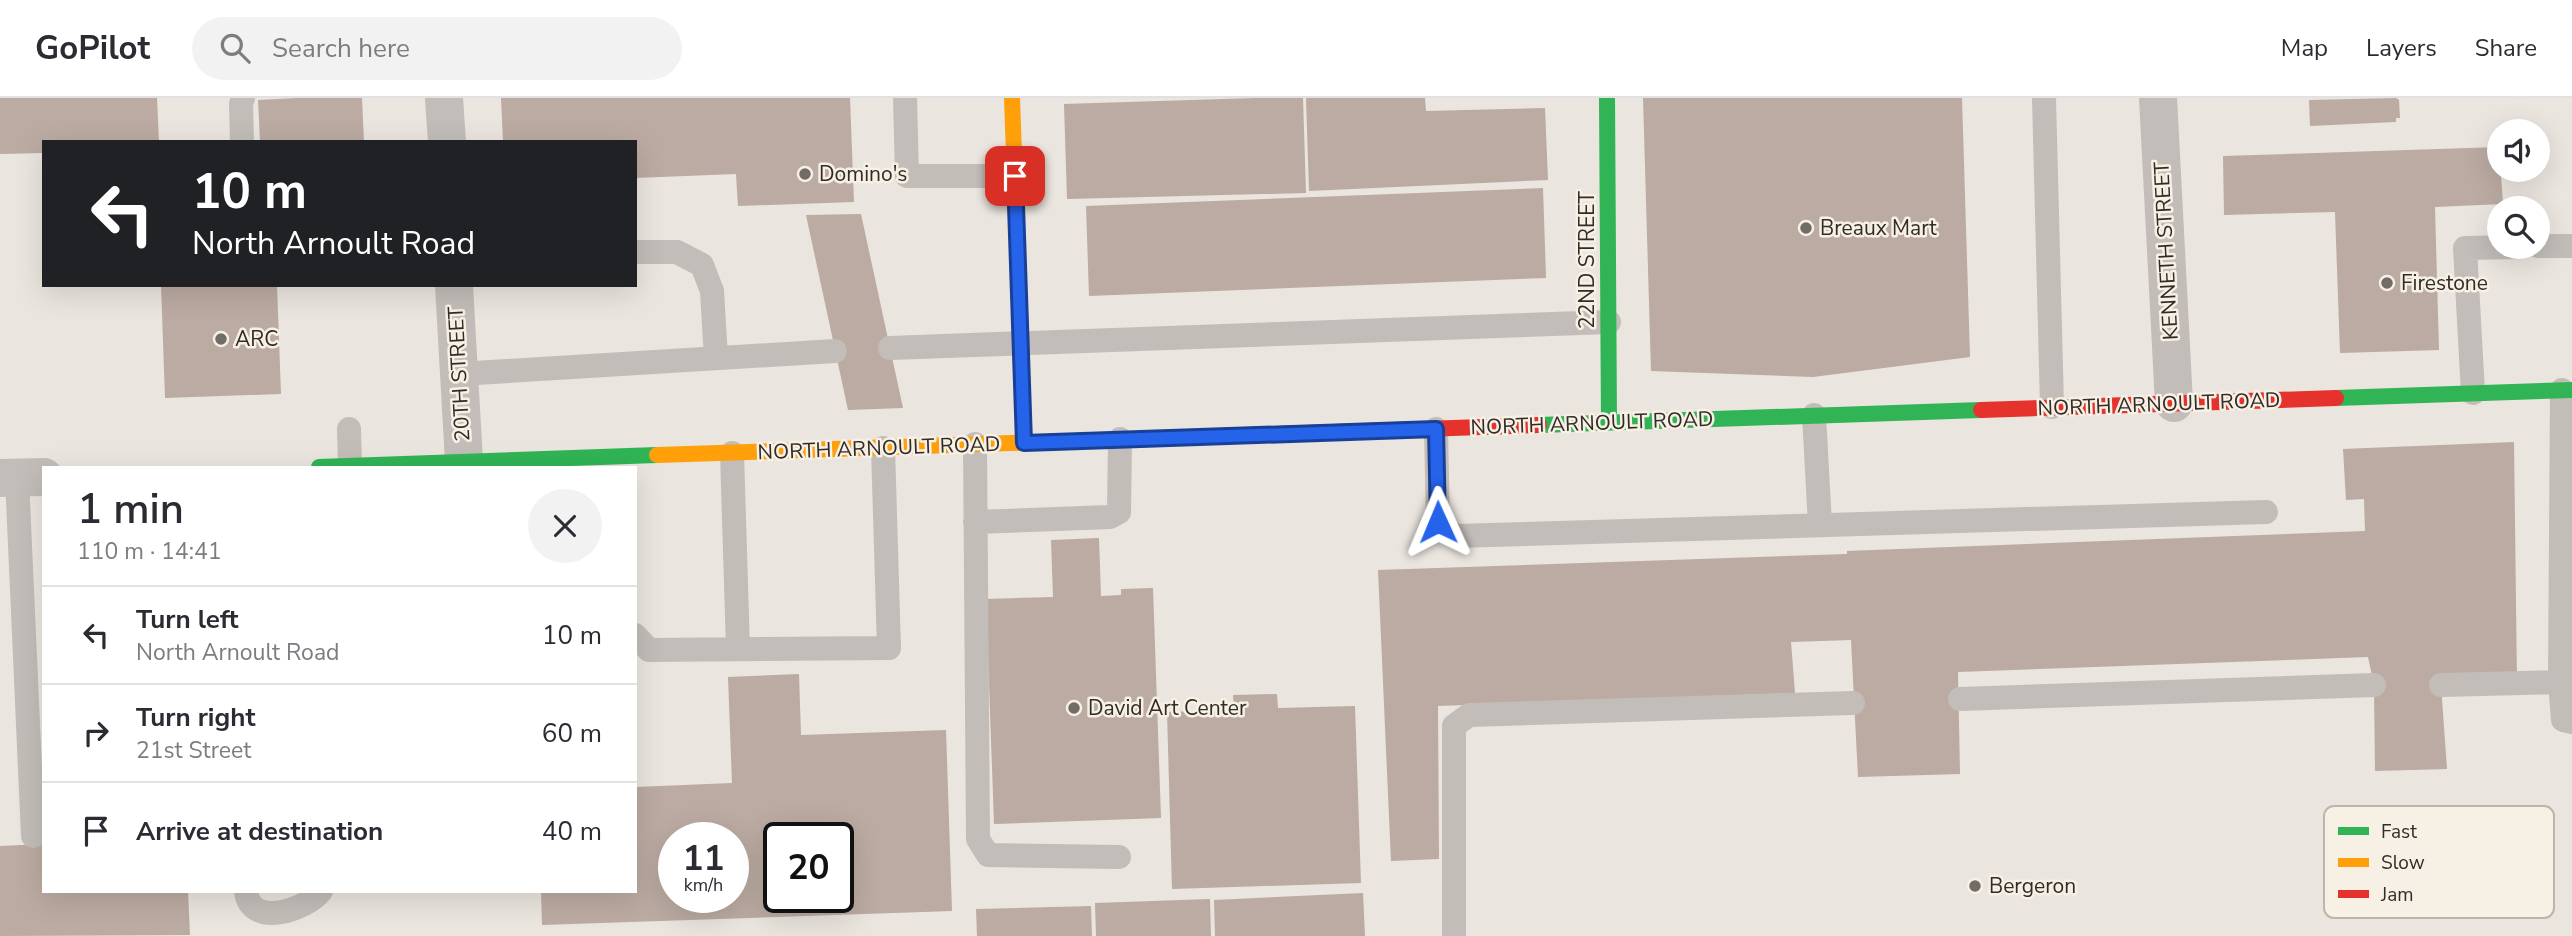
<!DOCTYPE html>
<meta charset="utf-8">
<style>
body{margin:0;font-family:"Nunito Sans",sans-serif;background:#f2f2f3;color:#2b2b33;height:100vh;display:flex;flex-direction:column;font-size:26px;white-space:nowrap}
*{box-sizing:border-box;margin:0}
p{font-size:23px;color:#7c7c81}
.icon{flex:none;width:38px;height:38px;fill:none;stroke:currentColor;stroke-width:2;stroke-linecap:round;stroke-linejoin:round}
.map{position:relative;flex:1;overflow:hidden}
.side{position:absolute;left:42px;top:368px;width:595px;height:427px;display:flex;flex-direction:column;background:#fff;border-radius:0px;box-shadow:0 7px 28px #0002}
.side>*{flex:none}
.hud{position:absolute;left:42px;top:42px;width:595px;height:147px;border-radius:0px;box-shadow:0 7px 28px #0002;background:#202124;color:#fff;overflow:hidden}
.buttons{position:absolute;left:2487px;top:21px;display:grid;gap:14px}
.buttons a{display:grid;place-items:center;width:63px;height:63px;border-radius:50%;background:#fff;box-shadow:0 7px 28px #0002;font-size:35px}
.speed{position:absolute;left:658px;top:724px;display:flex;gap:14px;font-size:35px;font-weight:700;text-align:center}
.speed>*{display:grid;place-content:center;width:91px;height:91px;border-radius:50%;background:#fff;box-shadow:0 7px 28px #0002;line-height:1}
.speed small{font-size:18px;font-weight:400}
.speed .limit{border:4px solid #111;border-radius:10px;background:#fff;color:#111}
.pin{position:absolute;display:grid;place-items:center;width:60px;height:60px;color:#fff;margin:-30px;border-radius:14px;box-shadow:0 4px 10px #0006}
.me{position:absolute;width:77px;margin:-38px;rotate:359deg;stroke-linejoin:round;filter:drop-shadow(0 0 5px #0008)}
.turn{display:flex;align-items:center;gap:24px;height:147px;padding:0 35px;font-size:32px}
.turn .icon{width:91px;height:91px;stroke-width:2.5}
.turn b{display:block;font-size:49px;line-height:60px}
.round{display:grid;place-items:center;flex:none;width:74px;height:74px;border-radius:37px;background:#f2f2f3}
.summary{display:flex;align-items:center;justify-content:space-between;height:119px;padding:0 35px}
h1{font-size:42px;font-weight:600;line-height:52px}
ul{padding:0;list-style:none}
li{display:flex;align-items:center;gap:21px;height:98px;padding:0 35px;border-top:2px solid #e1e1e2}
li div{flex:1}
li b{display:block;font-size:26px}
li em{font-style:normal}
header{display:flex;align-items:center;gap:42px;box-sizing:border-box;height:98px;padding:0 35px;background:#fff;border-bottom:2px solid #e1e1e2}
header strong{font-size:33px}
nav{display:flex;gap:38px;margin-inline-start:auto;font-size:24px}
.search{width:490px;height:63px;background:#f2f2f3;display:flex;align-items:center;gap:18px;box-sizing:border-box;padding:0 24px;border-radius:38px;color:#7c7c81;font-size:26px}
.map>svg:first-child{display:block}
.building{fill:#bbaba2;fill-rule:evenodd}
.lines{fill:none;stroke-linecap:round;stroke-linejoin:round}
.lane{stroke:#c2bdb8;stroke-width:24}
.street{stroke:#c2bdb8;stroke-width:38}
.fast{stroke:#30b455;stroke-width:16}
.slow{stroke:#ff9f0a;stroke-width:16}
.jam{stroke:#e5322d;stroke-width:16}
.route-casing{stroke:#184099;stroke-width:18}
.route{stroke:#2563eb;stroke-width:12}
.poi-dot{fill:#726c67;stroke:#f6f0e5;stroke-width:2.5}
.labels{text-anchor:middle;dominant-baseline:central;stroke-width:5;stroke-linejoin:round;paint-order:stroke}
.poi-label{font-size:21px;fill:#322b27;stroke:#f6f0e5;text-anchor:start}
.street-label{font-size:21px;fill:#322b27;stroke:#f6f0e5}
.key{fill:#f6f0e5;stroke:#bbb5ac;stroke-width:2}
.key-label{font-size:19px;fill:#322b27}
</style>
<header>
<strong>GoPilot</strong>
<div class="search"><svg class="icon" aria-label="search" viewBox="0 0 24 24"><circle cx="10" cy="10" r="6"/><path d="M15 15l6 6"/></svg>Search here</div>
<nav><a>Map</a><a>Layers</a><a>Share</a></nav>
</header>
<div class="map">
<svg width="2572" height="838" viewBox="0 0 2572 838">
<rect width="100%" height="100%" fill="#eae5de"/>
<path class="building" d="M0,0H157L159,44H44V55L0,56Z
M297,0H362L364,44H260L258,2Z
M501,0H850L854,104L738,108L736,76L635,80V44H503Z
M1255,0H1303L1306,95L1067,101L1064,6Z
M1306,0H1425L1426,13L1545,10L1548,82L1309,93Z
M1643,0H1962L1970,259L1813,279L1651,273Z
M2396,0L2399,2L2400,20H2396V24L2310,28L2309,2Z
M2499,49L2503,106L2435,109L2439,252L2340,255L2335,114L2224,117L2223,58Z
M1543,90L1546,180L1089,198L1086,108Z
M861,116L903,310L848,312L806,117Z
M161,187H277L281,296L165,300Z
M2514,344L2517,585L2441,587L2447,671L2375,673L2374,587L2368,559L1958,574L1960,676L1858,679L1851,542L1791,544L1795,595L1438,608L1439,761L1391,763L1378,472L1847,456V453L2365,433L2364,401L2346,402L2343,351Z
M1099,440L1101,498L1121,497V491L1153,490L1161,720L994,726L986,501L1053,499L1051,442Z
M799,576L801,637L946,632L952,813L542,827L541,793H635V689L732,685L728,579ZM674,740H733V800H674ZM779,740H838V800H779Z
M1277,596L1278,610L1355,608L1361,785L1172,791L1167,614L1234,612L1233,597Z
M44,746V793H188L190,837L0,838V748Z
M1363,795L1365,838H1215L1214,802Z
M1210,801L1211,838H1096L1095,805Z
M1091,808L1092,838H977L976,811Z"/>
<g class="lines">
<path class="lane" d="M905,0L907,78H1015
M2044,0L2052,309
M242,44L241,6L243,0
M2538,148H2572
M635,154H677L702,167L712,193L716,260
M890,250L1609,224
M459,276L835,253
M2562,292L2560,584L2563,622L2572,624
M2473,295L2465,150L2518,149
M1814,317L1820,427
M349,331L350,368
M1436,331L1438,424L1455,438L2266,414
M975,346L978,741L988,757L1119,759
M732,355L738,551
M17,380L33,738
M975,424L1110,419L1119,414L1120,341
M635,537L649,552L889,550L883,350
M2441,587L2560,584
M1960,601L2374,587
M246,793C250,831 306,812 321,793
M1454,838V628L1469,617L1853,605"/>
<path class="street" d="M444,0L447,44
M2158,0L2174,305
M454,187L464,364
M0,380L44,379"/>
<path class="fast" d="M1607,0L1609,325
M2336,300L2572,292
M1539,327L1981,312
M319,369L657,357"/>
<path class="slow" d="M1012,0L1024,345
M657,357L1162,340"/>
<path class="jam" d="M1981,312L2336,300
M1162,340L1539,327"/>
</g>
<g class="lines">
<defs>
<path id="route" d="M1015,78L1024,345L1436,331L1438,424"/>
</defs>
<use href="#route" class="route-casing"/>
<use href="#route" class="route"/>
</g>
<g class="poi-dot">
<circle cx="805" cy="76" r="7"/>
<circle cx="1806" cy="130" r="7"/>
<circle cx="2387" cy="185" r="7"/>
<circle cx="221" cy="241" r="7"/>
<circle cx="1074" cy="610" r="7"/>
<circle cx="1975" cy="788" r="7"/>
</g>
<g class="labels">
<g class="poi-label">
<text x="819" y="76">Domino's</text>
<text x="1820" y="130">Breaux Mart</text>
<text x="2401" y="185">Firestone</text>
<text x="235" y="241">ARC</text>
<text x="1088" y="610">David Art Center</text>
<text x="1989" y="788">Bergeron</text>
</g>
<g class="street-label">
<text transform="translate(2166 153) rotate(-93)">KENNETH STREET</text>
<text transform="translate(1587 162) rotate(-90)">22ND STREET</text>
<text transform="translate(459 276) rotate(-93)">20TH STREET</text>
<text transform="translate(2159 306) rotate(-2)">NORTH ARNOULT ROAD</text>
<text transform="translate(1592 325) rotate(-2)">NORTH ARNOULT ROAD</text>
<text transform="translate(879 350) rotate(-2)">NORTH ARNOULT ROAD</text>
</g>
</g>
<rect x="2324" y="708" width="230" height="112" rx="10" class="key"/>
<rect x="2338" y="729" width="31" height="8" fill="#30b455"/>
<rect x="2338" y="760" width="31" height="9" fill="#ff9f0a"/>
<rect x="2338" y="792" width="31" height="8" fill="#e5322d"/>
<g class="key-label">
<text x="2381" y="740">Fast</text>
<text x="2381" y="771">Slow</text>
<text x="2381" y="803">Jam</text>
</g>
</svg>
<div class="buttons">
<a><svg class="icon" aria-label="sound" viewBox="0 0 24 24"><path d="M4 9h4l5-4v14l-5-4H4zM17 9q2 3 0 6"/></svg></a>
<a><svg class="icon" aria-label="search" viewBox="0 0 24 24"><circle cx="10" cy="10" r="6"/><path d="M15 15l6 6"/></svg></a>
</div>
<div class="speed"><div>11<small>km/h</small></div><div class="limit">20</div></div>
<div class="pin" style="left:1015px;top:78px;background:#d93025"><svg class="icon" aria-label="arrive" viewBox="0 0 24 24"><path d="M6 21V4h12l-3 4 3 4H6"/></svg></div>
<svg class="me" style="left:1438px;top:424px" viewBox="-20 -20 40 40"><path d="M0-17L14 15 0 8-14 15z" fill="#2563eb" stroke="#fff" stroke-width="4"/></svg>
<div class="hud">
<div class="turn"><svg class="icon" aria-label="left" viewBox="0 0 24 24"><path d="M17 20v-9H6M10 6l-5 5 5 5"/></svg><div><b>10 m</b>North Arnoult Road</div></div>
</div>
<section class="side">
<div class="summary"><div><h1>1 min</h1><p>110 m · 14:41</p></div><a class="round"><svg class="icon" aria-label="close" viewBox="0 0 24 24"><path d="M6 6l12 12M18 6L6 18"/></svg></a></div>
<ul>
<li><svg class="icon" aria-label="left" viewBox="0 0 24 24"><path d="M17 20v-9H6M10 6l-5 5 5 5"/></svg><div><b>Turn left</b><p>North Arnoult Road</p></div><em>10 m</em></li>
<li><svg class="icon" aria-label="right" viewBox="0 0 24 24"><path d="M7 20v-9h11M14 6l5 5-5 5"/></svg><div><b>Turn right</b><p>21st Street</p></div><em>60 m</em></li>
<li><svg class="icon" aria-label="arrive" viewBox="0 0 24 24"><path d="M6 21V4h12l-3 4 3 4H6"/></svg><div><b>Arrive at destination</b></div><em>40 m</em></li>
</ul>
</section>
</div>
